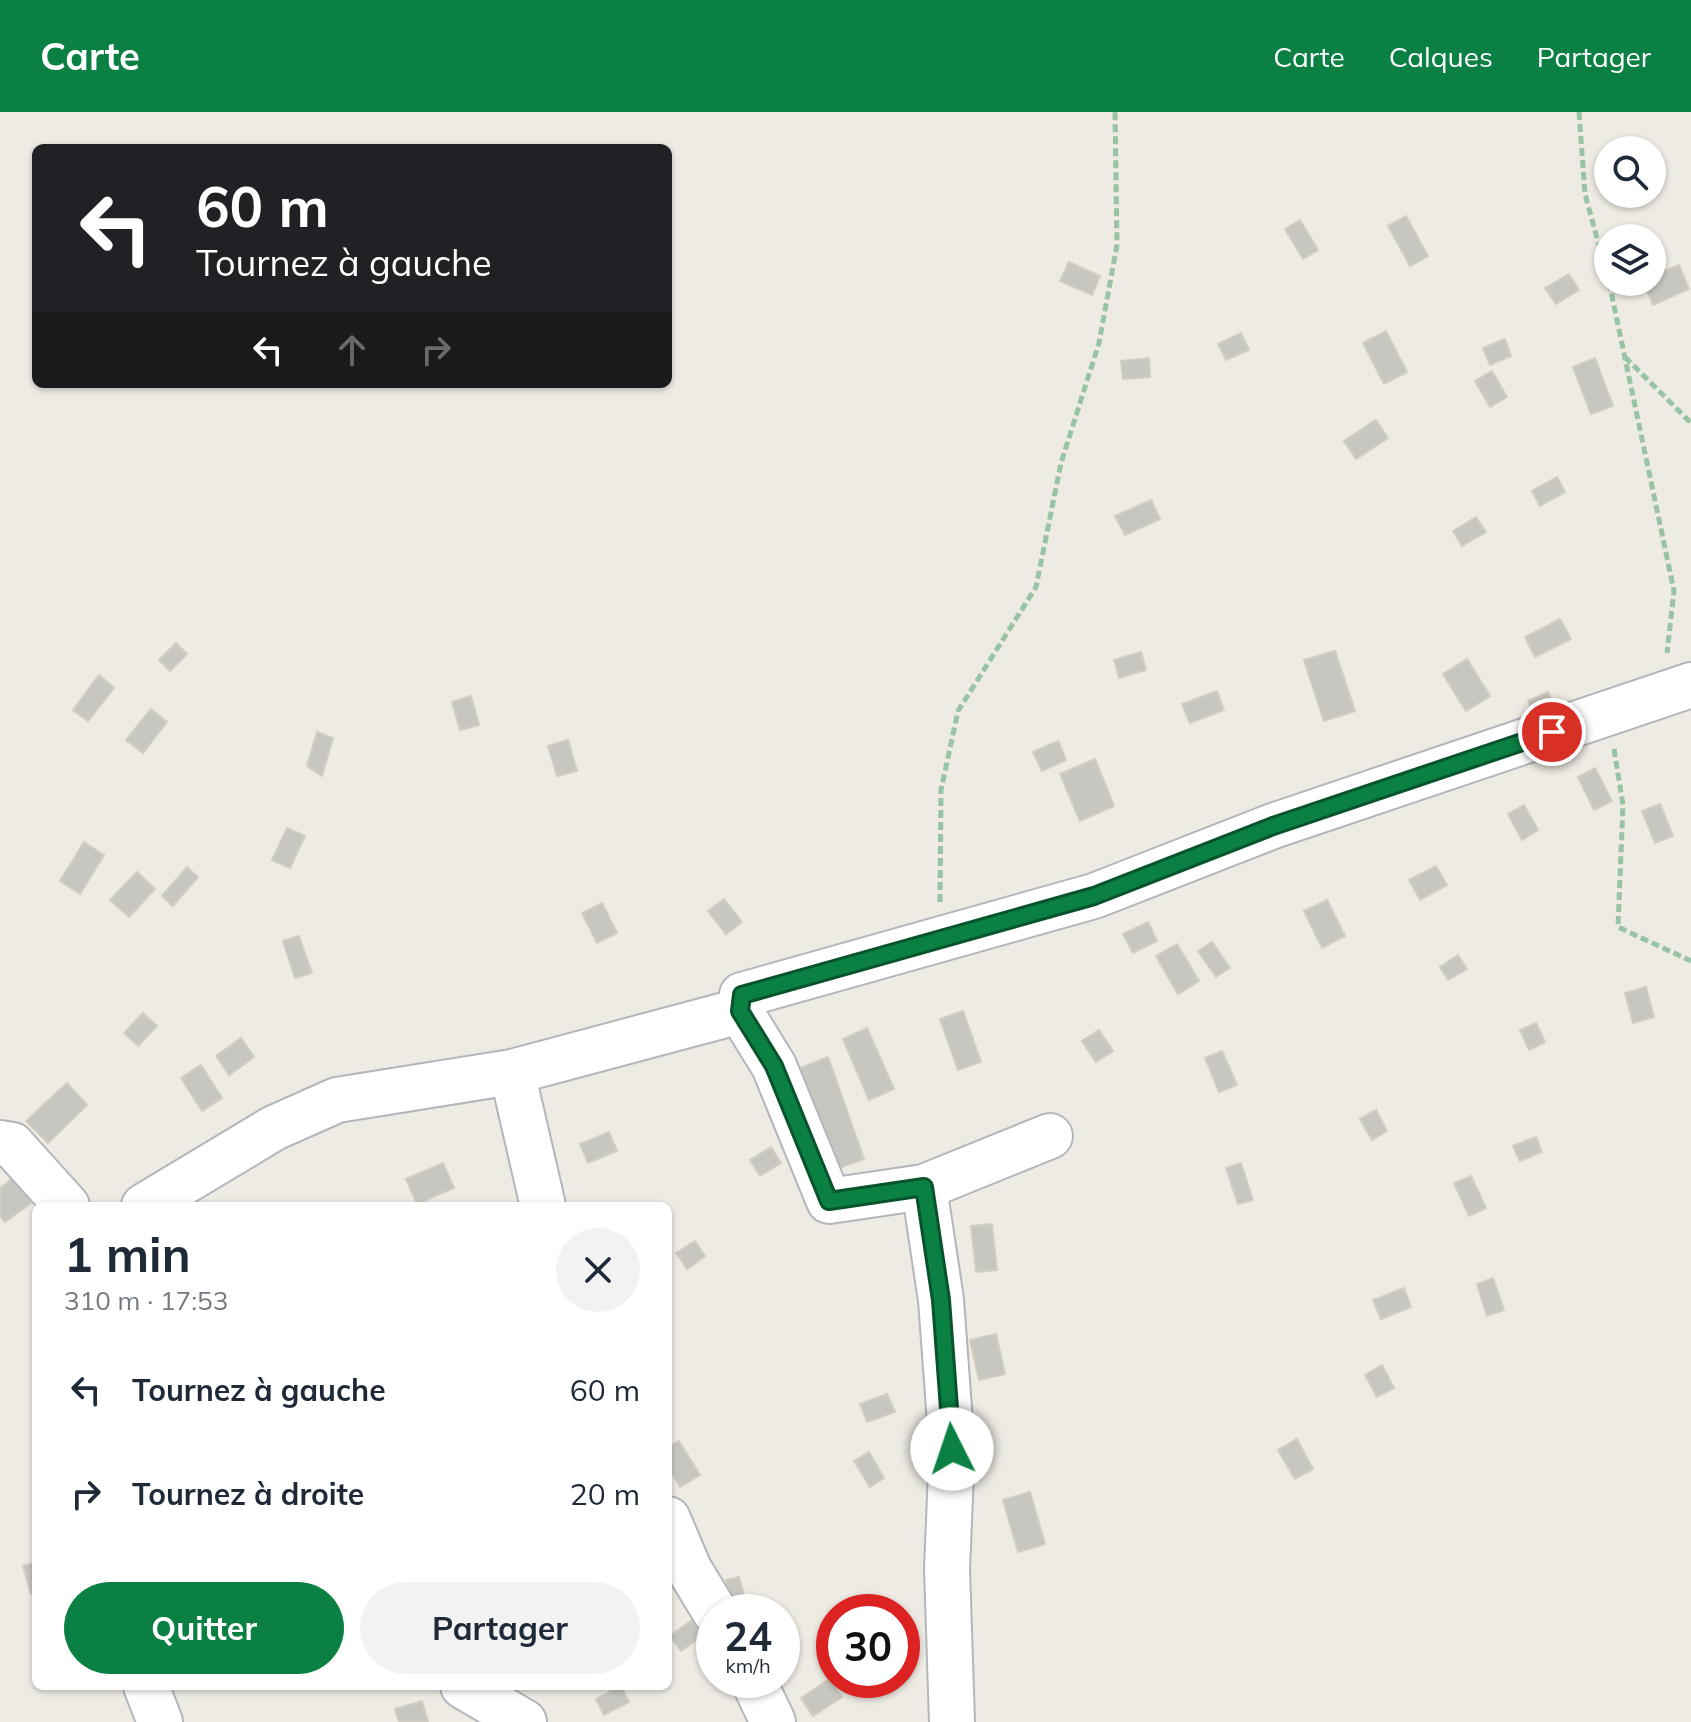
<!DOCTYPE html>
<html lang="fr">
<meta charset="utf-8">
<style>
body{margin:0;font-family:Mulish,sans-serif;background:#f2f2f3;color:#1f2937;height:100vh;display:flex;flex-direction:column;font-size:30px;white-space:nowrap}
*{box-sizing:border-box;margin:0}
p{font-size:26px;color:#747a83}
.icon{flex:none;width:44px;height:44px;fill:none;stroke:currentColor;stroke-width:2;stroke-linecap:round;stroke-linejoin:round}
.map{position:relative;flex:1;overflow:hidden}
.side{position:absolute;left:32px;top:1090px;width:640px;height:488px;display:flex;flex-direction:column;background:#fff;border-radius:12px;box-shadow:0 2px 6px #0004}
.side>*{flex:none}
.banner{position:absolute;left:32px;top:32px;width:640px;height:244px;border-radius:12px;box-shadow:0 2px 6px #0004;background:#202124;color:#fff;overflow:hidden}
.fabs{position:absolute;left:1594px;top:24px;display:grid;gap:16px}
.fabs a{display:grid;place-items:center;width:72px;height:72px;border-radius:50%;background:#fff;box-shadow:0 2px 6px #0004;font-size:40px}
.speed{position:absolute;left:696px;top:1482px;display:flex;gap:16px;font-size:40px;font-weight:700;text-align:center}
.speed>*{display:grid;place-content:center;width:104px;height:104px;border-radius:50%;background:#fff;box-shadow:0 2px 6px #0004;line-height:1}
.speed small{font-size:20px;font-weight:400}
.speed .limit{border:12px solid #d22;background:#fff;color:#111}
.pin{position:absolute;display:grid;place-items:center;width:68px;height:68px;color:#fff;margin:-34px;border:4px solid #fff;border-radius:50%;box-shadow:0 2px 8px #0007}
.me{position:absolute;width:88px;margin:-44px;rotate:356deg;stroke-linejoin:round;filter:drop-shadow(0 0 6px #0008)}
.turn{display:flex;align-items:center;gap:28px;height:168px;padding:0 32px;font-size:36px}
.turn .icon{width:104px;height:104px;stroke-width:2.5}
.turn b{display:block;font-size:56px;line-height:68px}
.lanes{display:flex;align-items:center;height:76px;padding:0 32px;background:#0003;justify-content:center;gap:40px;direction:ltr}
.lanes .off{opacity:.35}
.round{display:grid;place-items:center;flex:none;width:84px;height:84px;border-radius:42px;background:#f2f2f3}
.summary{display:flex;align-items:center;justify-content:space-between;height:136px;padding:0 32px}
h1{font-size:48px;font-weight:700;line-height:60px}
.button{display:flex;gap:16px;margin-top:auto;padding:16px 32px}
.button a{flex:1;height:92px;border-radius:48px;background:#0b8043;color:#fff;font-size:32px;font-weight:700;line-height:92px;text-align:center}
.button a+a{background:#f2f2f3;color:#1f2937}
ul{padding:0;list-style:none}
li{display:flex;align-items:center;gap:24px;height:104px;padding:0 32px}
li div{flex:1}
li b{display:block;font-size:30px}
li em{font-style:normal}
header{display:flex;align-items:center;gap:48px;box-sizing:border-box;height:112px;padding:0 40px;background:#0b8043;color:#fff}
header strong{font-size:38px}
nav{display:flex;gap:44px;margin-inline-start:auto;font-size:28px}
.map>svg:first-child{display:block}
.building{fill:#c8c6c0;stroke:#d2cdc1;stroke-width:2}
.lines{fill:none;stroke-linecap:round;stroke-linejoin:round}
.minor-casing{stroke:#b3b6ba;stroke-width:48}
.path{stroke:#98c3a5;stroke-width:5;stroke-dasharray:8 4;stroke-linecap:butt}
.minor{stroke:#fff;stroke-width:44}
.route-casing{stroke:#07532c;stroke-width:20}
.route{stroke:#0b8043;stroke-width:14}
</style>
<header>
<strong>Carte</strong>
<nav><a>Carte</a><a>Calques</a><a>Partager</a></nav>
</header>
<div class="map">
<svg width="1691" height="1610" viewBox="0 0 1691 1610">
<rect width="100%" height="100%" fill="#edebe3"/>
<path class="building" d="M1406,104L1428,144L1410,154L1388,114Z
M1300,108L1318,138L1303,147L1285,117Z
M1069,150L1100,164L1092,183L1060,169Z
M1679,153L1689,177L1653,193L1643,170H1652V164Z
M1569,162L1579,178L1556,192L1545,176Z
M1386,219L1407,260L1384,272L1363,231Z
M1241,221L1249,238L1226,248L1218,232Z
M1505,227L1511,244L1490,253L1483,236Z
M1149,246L1150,265L1123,267L1121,249Z
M1595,246L1613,294L1591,302L1573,255Z
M1492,259L1507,285L1490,295L1475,269Z
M1376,308L1388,326L1356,347L1344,329Z
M1557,365L1565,380L1540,394L1532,379Z
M1151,388L1160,407L1125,423L1115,404Z
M1476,405L1486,420L1462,434L1453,419Z
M1560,507L1571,527L1535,545L1525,525Z
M176,531L187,542L170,559L159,548Z
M1335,539L1355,599L1324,609L1304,548Z
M1141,540L1146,558L1119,566L1114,548Z
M1467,547L1490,584L1466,599L1443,562Z
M99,563L114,576L88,609L73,598Z
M1217,579L1224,598L1190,611L1182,592Z
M1548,580L1559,605L1539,613L1528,589Z
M471,584L479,613L460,618L452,590Z
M151,597L167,610L143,641L126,628Z
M317,620L333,626L322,664L307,654Z
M568,628L577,659L557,664L548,634Z
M1058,629L1066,648L1042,659L1033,640Z
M1095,647L1114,694L1080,709L1060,662Z
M1595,656L1612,689L1594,698L1578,665Z
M1660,692L1673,724L1655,731L1642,699Z
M1524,693L1538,718L1522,728L1508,702Z
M287,716L305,724L290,756L272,748Z
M84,730L104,743L80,782L60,769Z
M1436,754L1447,773L1420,788L1409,768Z
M187,755L198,765L173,794L162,784Z
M137,760L155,777L129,805L110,788Z
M724,787L742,810L726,822L708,799Z
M1327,788L1345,824L1322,836L1304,799Z
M602,791L617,821L597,831L582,801Z
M1148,810L1157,829L1133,841L1123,822Z
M299,824L312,861L295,866L283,829Z
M1212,830L1230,856L1216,865L1198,839Z
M1177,832L1199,869L1178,882L1156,844Z
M1458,843L1467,857L1448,868L1440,855Z
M1646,875L1654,905L1633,911L1625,881Z
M963,899L981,950L958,958L940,907Z
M143,901L157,914L138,934L124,921Z
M1536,911L1545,930L1529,938L1520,918Z
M867,916L894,977L869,988L843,927Z
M1099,918L1113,939L1096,950L1082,929Z
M241,926L254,945L229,963L216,944Z
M1222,939L1237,973L1219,980L1205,946Z
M828,945L864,1047L837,1057L800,956Z
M201,953L222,986L202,999L181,966Z
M67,971L87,993L48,1031L26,1009Z
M1376,998L1387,1019L1372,1028L1360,1007Z
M609,1020L617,1039L588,1051L580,1032Z
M1536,1025L1542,1040L1520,1049L1513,1034Z
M771,1035L781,1051L760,1064L750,1048Z
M443,1051L454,1076L417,1092L406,1067Z
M1241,1051L1253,1088L1238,1092L1226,1056Z
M16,1064L34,1089L5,1110L0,1104V1076Z
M1471,1064L1486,1096L1469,1104L1454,1071Z
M992,1112L997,1158L976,1160L971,1114Z
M695,1129L705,1144L687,1157L676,1141Z
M1493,1166L1504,1198L1487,1204L1477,1172Z
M1404,1176L1411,1195L1381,1207L1373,1188Z
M996,1222L1005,1262L979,1268L970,1228Z
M1382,1253L1394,1276L1377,1285L1365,1263Z
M887,1282L895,1300L867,1310L860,1292Z
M1297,1327L1313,1357L1295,1367L1278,1338Z
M679,1329L700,1363L680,1375L668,1355V1336Z
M869,1340L884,1366L870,1375L854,1349Z
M1030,1380L1045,1432L1018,1440L1003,1388Z
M36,1450V1481L31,1482L23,1454Z
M739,1465L747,1494L734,1497L726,1468Z
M692,1508L703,1523L681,1539L670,1524Z
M908,1511L917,1530L902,1538V1514Z
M830,1567L842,1585L813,1604L801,1586Z
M621,1574L629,1590L604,1603L596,1587Z
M422,1589L428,1610H399L395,1597Z"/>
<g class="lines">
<defs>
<path id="minor" d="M740,899L774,954L829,1089L924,1075L941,1188L952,1337L947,1457L952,1610
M512,960L543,1094
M0,1031L12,1033L67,1094
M924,1075L1050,1024
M144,1094L274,1016L337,988L512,960L740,899L742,883L1094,784L1273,714L1691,573
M668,1407L689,1457L715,1500
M753,1568L773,1610
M146,1574L160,1610
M463,1574L524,1610"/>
</defs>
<use href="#minor" class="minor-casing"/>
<path class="path" d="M1579,0L1585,82L1608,167
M1609,170L1674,479L1667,541
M1625,245L1691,311
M1614,637L1623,693L1618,815L1691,849
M940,790L941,678L958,599L1036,475L1061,351L1099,231L1117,133L1115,0"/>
<use href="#minor" class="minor"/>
</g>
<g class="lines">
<defs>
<path id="route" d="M952,1337L941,1188L924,1075L829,1089L774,954L740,899L742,883L1094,784L1273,714L1552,620"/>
</defs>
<use href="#route" class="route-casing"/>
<use href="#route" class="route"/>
</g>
</svg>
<div class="fabs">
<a><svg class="icon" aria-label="search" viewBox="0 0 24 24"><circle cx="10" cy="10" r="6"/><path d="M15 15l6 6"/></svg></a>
<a><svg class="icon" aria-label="layers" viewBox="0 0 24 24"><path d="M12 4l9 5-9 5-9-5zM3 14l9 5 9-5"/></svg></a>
</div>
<div class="speed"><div>24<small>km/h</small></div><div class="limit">30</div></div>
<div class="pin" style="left:1552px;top:620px;background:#d93025"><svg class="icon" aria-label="arrive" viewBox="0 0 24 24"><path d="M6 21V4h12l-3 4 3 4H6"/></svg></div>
<svg class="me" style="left:952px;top:1337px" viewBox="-20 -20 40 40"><circle r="19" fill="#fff"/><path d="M0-13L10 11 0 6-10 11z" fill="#0b8043"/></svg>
<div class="banner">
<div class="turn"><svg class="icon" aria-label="left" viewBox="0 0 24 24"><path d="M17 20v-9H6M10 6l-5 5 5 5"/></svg><div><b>60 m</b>Tournez à gauche</div></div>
<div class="lanes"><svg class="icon" aria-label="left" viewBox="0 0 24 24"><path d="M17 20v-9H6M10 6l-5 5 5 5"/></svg><svg class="icon off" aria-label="ahead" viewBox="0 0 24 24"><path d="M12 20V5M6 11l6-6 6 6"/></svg><svg class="icon off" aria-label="right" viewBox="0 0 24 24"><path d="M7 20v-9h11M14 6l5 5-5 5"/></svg></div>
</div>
<section class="side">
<div class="summary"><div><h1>1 min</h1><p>310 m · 17:53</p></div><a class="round"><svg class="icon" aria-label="close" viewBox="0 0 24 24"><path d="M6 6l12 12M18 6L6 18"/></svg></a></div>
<ul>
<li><svg class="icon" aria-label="left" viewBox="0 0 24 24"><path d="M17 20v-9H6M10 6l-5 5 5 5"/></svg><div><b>Tournez à gauche</b></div><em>60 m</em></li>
<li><svg class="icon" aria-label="right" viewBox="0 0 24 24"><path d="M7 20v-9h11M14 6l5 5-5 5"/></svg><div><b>Tournez à droite</b></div><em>20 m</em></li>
</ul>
<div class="button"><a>Quitter</a><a>Partager</a></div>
</section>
</div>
